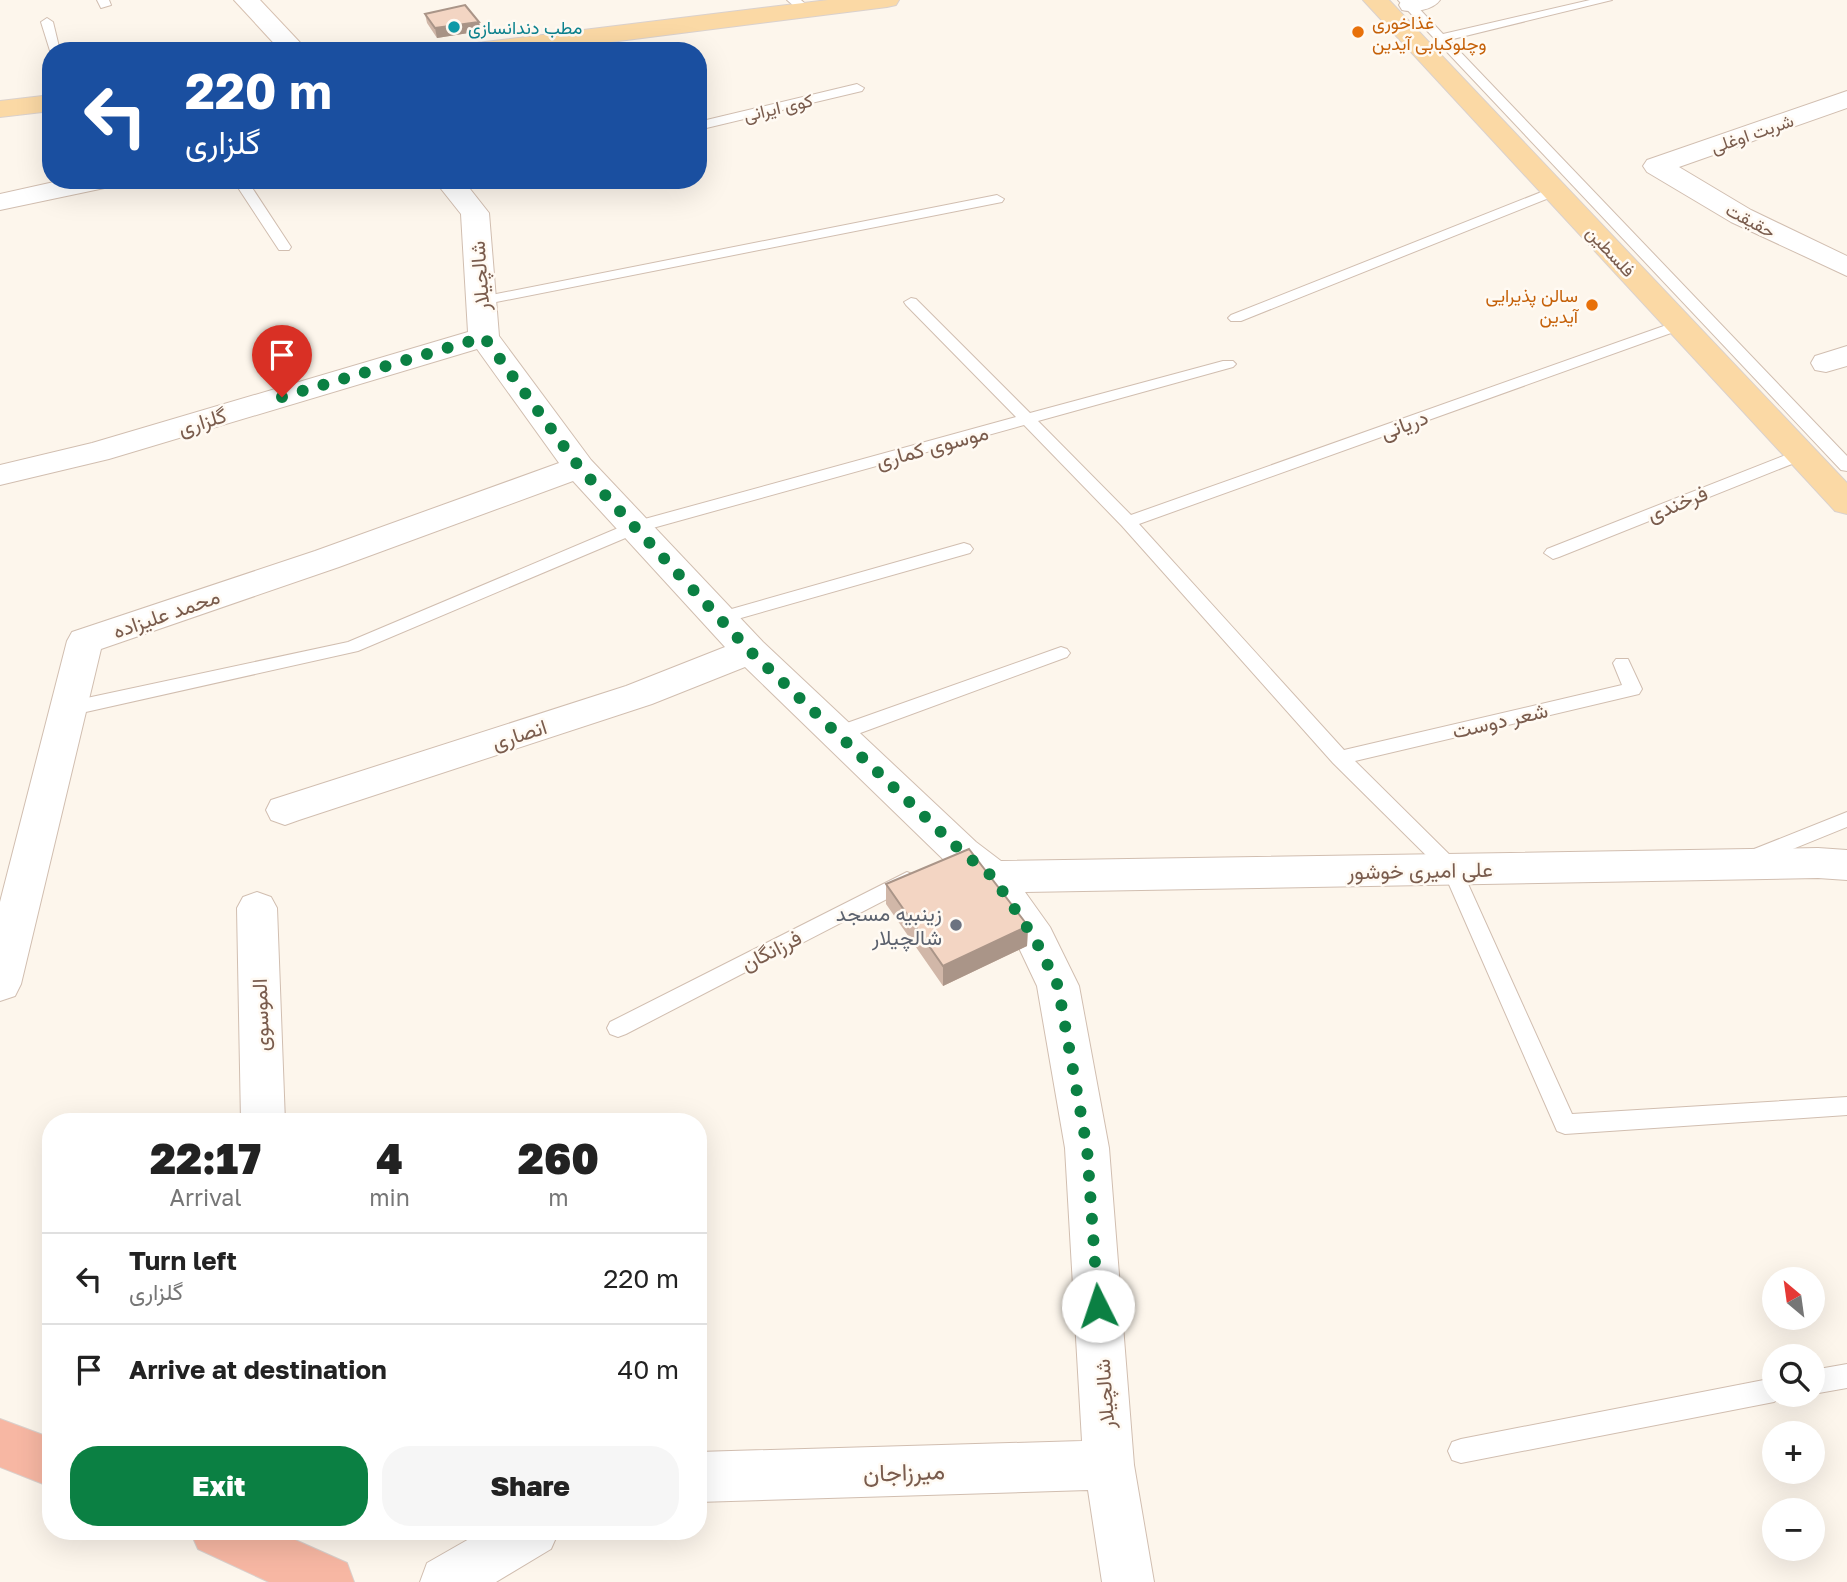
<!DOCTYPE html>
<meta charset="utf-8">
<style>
body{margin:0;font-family:"Golos Text",Vazirmatn,sans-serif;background:#f6f6f6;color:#222;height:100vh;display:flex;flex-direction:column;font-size:26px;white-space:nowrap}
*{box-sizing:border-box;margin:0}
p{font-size:23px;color:#767676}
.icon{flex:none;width:38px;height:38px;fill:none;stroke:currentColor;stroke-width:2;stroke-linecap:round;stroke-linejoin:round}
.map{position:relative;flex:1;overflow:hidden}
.panel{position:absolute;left:42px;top:1113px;width:665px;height:427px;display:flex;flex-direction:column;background:#fff;border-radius:28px;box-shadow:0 7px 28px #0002}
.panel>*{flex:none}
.guide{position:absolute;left:42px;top:42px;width:665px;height:147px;border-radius:28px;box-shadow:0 7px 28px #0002;background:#1a4fa0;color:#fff;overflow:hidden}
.needle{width:46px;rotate:331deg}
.fabs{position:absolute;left:1762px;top:1267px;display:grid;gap:14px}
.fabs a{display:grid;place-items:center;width:63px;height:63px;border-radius:50%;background:#fff;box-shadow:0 7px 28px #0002;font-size:35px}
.pin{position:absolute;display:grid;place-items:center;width:60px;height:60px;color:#fff;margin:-72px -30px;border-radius:50% 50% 50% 0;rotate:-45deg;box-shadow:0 0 7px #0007}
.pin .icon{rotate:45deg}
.me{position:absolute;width:77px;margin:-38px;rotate:356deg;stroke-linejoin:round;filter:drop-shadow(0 0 5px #0008)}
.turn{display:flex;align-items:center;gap:24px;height:147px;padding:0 28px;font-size:32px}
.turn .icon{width:91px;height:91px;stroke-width:2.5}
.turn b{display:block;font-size:49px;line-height:60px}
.eta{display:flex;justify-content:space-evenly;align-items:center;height:119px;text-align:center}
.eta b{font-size:42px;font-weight:800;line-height:49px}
.action{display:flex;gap:14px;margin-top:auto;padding:14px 28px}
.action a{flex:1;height:80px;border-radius:28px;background:#0b8043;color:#fff;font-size:28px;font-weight:800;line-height:80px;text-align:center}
.action a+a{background:#f6f6f6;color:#222}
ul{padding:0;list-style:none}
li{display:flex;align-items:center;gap:21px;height:91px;padding:0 28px;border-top:2px solid #e0e0e0}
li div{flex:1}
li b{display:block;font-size:26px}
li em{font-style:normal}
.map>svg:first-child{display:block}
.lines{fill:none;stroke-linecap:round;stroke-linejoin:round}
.lane-casing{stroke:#d1beb0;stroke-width:2}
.street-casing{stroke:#d1beb0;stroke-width:2}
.secondary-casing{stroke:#d6c0b0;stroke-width:2}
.primary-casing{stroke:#dad1cd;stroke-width:2}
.highway-casing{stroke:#dad1cd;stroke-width:2}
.lane{fill:#fff;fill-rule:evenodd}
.street{fill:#fff;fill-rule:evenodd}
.secondary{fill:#fff;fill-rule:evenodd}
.primary{fill:#fbd9a5;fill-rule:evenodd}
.highway{fill:#f7b7a3;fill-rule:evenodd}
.wall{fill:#d1b7a8}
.shaded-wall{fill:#aa9588}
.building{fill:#f3d5c3;stroke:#aa9588;stroke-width:2}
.route{stroke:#0b8043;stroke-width:12;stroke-dasharray:0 21.6}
.culture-dot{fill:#0f9aa8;stroke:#fffaf3;stroke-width:2.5}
.food-dot{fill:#e8710a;stroke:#fffaf3;stroke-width:2.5}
.worship-dot{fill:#6b7280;stroke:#fffaf3;stroke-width:2.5}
.labels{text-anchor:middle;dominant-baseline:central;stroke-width:5;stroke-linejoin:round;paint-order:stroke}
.far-food-label{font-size:18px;fill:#c56008;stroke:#fffaf3;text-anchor:start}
.far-culture-label{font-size:18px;fill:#0d838f;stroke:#fffaf3;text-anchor:start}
.far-street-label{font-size:18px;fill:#7a5c4d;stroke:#fffaf3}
.street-label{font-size:21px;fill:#7a5c4d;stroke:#fffaf3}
.worship-label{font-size:21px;fill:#5b616d;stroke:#fffaf3;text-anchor:end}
.near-street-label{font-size:24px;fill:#7a5c4d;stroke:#fffaf3}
</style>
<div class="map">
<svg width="1847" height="1582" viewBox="0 0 1847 1582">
<rect width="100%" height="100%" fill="#fdf6ec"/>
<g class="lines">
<defs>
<path id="lane" d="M97,0H109L111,5L101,8Z
M787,0H801L812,10L810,13H802Z
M1398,0H1411L1443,34L1590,0H1612L1449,40L1847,456V471L1841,470Z
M47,18L53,22L60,51H51V54L41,22Z
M857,84L864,88L862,91L698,130V122Z
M233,180H247L291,247L289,250H279Z
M1554,187L1561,191L1559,194L1241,321H1231L1228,318L1231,315Z
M997,195L1004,199L1002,202L481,305L474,301L481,297Z
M911,298L916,299L1030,413L1223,361H1233L1236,364L1233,367L1038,421L1131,515L1675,322H1685L1688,325L1685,328L1139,524L1344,750L1622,685L1613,663L1616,659H1628L1642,689L1639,694L1355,761L1459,864L1572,1114L1847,1097V1115L1565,1134L1557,1131L1444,873L1333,763L1122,526L1024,425L642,531L358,651L68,716L61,714L59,709L61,704L68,702L348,642L630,523L1016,417L906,305L904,302Z
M1801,449L1809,454L1807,458L1559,557L1553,559L1544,553L1547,549Z
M964,543L970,545L973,549L970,553L720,624L711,618L714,614Z
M1061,647L1067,649L1070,653L1067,657L844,739H830L828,734L830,729Z
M1847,812V827L1751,866L1744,863L1741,858L1744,853Z
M907,872L914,875L917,880L914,885L626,1034L618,1037L610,1034L607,1028L610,1022Z
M1847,1364V1388L1813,1394V1370Z
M1774,1378V1395H1784L1774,1402L1461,1463L1452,1460L1448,1451L1452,1442L1461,1439Z"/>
<path id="street" d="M1402,0H1440C1433,10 1414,13 1402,10L1399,5Z
M1847,91V108L1679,167L1751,210L1847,256V276L1731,222L1647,172L1643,166L1647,160Z
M63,180H118L114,186L0,210V194Z
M434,180H463L489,213L499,336L591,460L763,642L976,842L1001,861L1818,848L1847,850V880L1818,878L1025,892L1050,927L1079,986L1109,1148L1134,1465L1154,1582H1102L1088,1490L698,1502V1452L1082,1441L1065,1148L1037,986L1019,948L979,888L948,864L745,667L652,704L299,820L285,825L271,820L266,810L271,800L626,686L725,647L573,481L339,567L101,649L21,984L15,996L0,1001V902L67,641L72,632L315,551L559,463L477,349L109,459L0,485V465L92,443L468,332L461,214Z
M1847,346V366L1826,372L1815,370L1811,363L1815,356Z
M257,892L271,897L277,908L285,1122H241L237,908L243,897Z
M483,1531H559L551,1549L496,1582H420L427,1563Z"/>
<path id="secondary" d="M234,0H260L308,51H281Z"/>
<path id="primary" d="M828,0H899L896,5L887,7L540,51H464L468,46L477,43Z
M1363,0H1389L1847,483V514L1835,511Z
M51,95V111L0,117V101Z"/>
<path id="highway" d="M0,1419L51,1438V1487L0,1467Z
M190,1531H275L347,1563L354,1582H269L198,1549Z"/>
</defs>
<use href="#lane" class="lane-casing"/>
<use href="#street" class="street-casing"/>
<use href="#secondary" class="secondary-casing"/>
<use href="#primary" class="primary-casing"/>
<use href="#highway" class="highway-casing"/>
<use href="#lane" class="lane"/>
<use href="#street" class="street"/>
<use href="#secondary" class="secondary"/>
<use href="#primary" class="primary"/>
<use href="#highway" class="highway"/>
</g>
<path class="wall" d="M425,14L479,22L481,31L437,38L427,23Z
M886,884L1028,926L1027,946L943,986L886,904Z"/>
<path class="shaded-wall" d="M479,22L481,31L437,38L435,28Z
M1028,926L1027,946L943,986V966Z"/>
<path class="building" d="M465,5L479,22L435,28L425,14Z
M969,849L1028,926L943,966L886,884Z"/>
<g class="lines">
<path class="route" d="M282,397L484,337L579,467L750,651L962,852L993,877L1035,939L1058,986L1087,1148L1098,1306"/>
</g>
<circle class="culture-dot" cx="454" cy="27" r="7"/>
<g class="food-dot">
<circle cx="1358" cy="32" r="7"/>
<circle cx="1592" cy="305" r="7"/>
</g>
<circle class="worship-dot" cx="956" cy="925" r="7"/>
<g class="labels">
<g class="far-food-label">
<text x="1372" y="22">غذاخوری<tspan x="1372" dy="21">وچلوکبابی آیدین</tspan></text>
<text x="1578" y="295" text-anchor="end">سالن پذیرایی<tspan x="1578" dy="21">آیدین</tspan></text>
</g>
<g class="far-culture-label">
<text x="468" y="27">مطب دندانسازی</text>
</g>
<g class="far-street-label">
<text transform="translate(778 107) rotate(-13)">کوی ایرانی</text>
<text transform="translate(1752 133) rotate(-19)">شربت اوغلی</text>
<text transform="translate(1751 220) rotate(28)">حقیقت</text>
<text transform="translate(1611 251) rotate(47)">فلسطین</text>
</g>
<g class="street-label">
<text transform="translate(479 276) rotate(-94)">شالچیلار</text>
<text transform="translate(202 421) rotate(-17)">گلزاری</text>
<text transform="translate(1404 424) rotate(-20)">دریانی</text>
<text transform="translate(932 446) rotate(-15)">موسوی کماری</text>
<text transform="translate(1677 503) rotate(-22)">فرخندی</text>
<text transform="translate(166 613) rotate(-19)">محمد علیزاده</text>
<text transform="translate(1500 720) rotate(-13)">شعر دوست</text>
<text transform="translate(519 734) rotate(-18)">انصاری</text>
<text transform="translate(1420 870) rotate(-1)">علی امیری خوشور</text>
<text transform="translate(771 950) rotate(-27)">فرزانگان</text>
<text transform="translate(260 1015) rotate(-92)">الموسوی</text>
<text transform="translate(1104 1394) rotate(-94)">شالچیلار</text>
</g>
<g class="worship-label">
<text x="942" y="913">زینبیه مسجد<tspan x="942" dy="24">شالچیلار</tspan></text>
</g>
<g class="near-street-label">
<text transform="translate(904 1471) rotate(-2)">میرزاجان</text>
</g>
</g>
</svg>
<div class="fabs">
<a><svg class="needle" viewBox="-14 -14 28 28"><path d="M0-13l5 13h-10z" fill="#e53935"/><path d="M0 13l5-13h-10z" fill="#767676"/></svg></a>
<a><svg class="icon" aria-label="search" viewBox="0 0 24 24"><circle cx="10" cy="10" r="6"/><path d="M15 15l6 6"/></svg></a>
<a>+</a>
<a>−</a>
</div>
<div class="pin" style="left:282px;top:397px;background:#d93025"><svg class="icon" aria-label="arrive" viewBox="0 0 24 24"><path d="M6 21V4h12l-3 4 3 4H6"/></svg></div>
<svg class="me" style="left:1098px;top:1306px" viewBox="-20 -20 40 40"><circle r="19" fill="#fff"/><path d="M0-13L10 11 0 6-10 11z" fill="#0b8043"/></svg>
<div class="guide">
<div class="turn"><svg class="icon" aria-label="left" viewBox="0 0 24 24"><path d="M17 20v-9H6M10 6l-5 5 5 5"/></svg><div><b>220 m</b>گلزاری</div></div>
</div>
<section class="panel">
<div class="eta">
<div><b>22:17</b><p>Arrival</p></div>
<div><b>4</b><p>min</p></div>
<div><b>260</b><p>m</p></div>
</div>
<ul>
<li><svg class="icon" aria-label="left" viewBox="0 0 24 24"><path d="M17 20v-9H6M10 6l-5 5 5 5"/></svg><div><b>Turn left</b><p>گلزاری</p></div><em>220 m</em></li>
<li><svg class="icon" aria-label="arrive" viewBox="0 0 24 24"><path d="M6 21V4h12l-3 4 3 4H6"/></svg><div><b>Arrive at destination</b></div><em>40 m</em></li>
</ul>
<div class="action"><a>Exit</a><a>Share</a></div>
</section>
</div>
